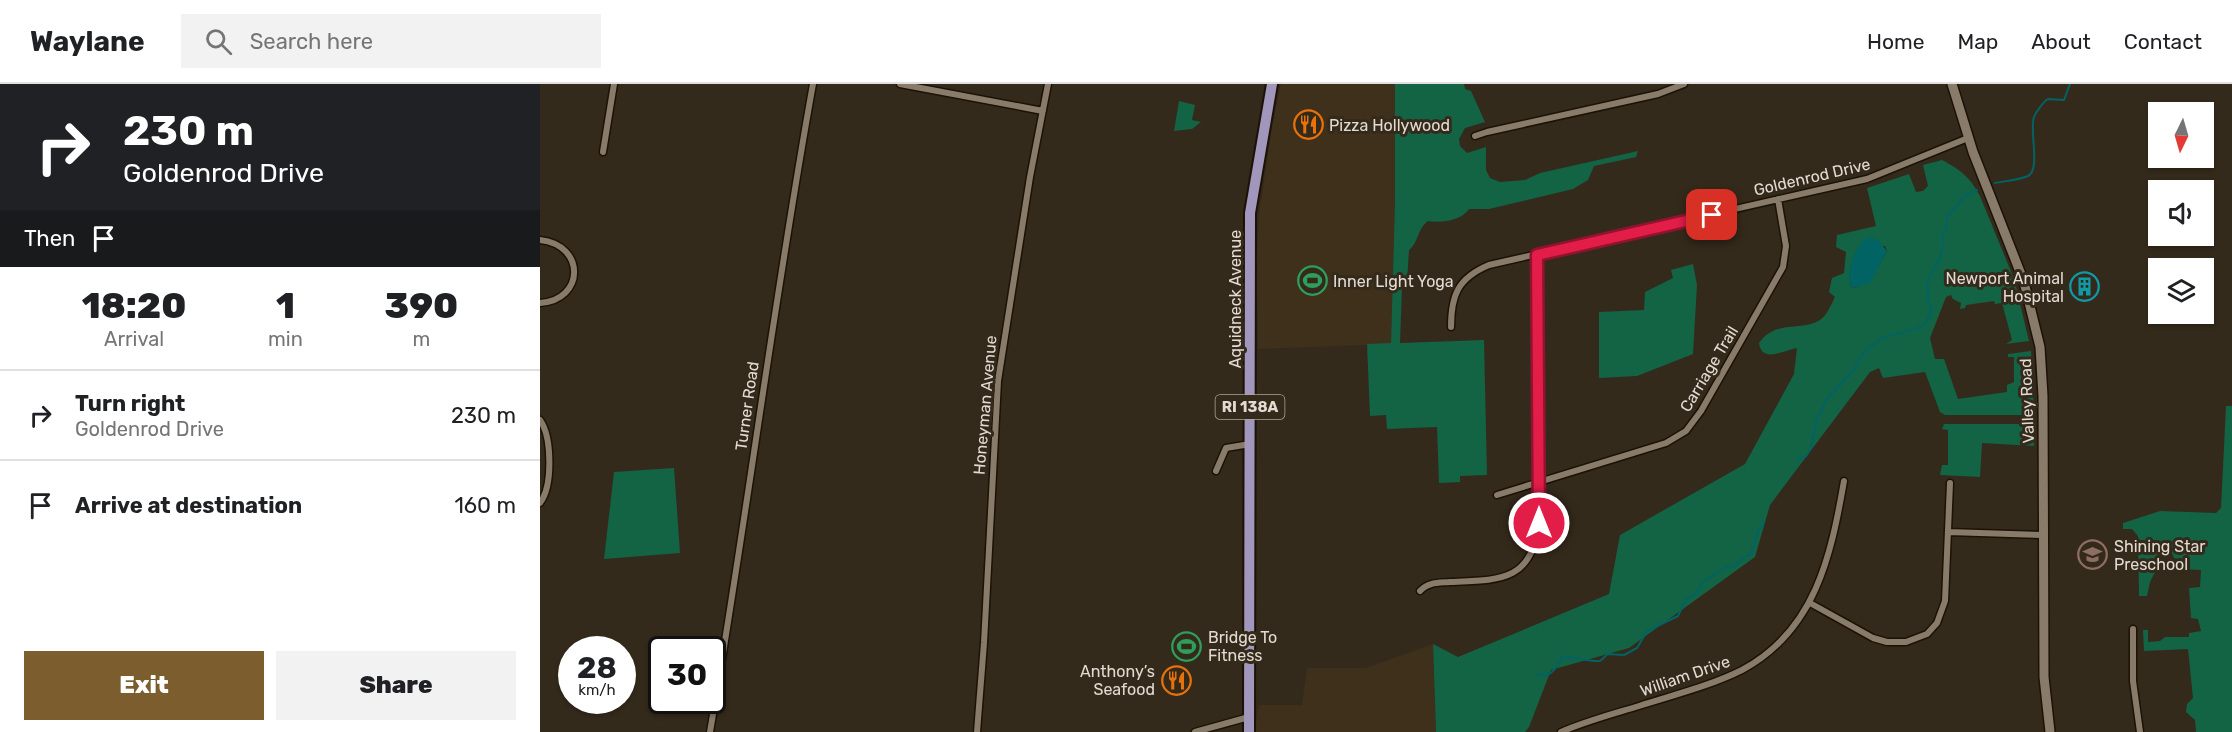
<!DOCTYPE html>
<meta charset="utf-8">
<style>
body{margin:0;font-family:Rubik,sans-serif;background:#f2f2f2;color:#202124;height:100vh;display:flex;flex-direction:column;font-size:22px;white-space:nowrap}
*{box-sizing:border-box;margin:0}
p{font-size:20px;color:#757577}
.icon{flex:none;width:33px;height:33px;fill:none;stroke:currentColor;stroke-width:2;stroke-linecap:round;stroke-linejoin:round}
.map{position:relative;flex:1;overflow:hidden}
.panel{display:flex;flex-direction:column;background:#fff;width:540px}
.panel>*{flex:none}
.top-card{background:#202124;color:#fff;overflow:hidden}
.needle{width:39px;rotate:185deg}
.fabs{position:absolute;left:1608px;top:18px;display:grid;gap:12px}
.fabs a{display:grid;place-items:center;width:66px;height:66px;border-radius:0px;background:#fff;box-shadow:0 2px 4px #0004;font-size:30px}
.speed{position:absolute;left:18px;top:552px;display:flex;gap:12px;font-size:30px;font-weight:700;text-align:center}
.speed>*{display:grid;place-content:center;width:78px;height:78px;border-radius:50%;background:#fff;box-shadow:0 2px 4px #0004;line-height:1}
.speed small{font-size:15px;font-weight:400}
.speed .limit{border:3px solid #111;border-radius:9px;background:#fff;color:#111}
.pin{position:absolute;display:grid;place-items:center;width:51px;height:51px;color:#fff;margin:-26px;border-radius:12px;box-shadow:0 3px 9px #0006}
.me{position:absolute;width:66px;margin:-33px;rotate:0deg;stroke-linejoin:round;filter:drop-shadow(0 0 4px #0008)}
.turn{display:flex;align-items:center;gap:21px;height:126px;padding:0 24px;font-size:27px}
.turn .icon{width:78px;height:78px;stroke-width:2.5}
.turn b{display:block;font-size:42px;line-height:51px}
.then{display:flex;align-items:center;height:57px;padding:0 24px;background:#0003;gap:12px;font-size:22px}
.eta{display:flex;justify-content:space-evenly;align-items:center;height:102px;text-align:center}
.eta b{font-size:36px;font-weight:800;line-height:42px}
.cta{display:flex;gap:12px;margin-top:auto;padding:12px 24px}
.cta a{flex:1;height:69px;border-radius:0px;background:#7c5e2e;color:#fff;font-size:24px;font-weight:800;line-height:69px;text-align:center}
.cta a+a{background:#f2f2f2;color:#202124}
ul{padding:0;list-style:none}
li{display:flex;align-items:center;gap:18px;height:90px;padding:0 24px;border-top:2px solid #e0e0e0}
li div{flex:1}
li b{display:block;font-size:22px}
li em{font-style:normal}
header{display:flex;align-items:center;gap:36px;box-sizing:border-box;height:84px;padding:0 30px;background:#fff;border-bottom:2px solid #e0e0e0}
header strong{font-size:28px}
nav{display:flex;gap:33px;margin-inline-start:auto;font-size:21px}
.search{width:420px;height:54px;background:#f2f2f2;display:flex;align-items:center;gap:15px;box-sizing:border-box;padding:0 21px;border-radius:0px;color:#757577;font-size:22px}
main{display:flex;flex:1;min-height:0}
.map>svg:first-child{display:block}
.built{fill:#3f301c}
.green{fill:#136345;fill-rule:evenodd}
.water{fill:#026364}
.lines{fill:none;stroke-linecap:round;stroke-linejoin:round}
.stream{stroke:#026364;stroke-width:2}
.street-casing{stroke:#1c1205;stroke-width:9}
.secondary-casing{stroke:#1c1205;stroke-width:12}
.primary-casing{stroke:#1c1205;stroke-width:14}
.street{stroke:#887b6a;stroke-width:6}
.secondary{stroke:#887b6a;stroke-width:9}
.primary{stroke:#a197bc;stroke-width:10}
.route-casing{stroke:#92132f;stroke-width:15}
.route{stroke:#e11d48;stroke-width:10}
.labels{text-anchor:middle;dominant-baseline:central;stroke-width:6;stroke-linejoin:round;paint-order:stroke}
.shield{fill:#342a1b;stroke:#aea69b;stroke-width:1.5}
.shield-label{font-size:15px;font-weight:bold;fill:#e3dbd2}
.poi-label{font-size:16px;fill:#e3dbd2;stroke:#342a1b;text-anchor:start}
.street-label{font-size:16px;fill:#e3dbd2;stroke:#342a1b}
</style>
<header>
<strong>Waylane</strong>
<div class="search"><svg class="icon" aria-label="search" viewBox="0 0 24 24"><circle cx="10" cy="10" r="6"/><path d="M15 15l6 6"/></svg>Search here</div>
<nav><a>Home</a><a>Map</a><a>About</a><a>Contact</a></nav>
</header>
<main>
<section class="panel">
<div class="top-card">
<div class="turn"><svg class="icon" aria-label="right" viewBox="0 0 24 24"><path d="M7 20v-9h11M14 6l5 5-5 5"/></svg><div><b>230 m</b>Goldenrod Drive</div></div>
<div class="then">Then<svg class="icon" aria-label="arrive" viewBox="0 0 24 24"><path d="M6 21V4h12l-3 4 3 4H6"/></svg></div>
</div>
<div class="eta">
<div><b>18:20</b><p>Arrival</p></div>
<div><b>1</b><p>min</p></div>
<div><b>390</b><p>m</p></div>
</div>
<ul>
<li><svg class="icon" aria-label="right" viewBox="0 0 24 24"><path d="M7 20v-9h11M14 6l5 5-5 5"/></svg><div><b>Turn right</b><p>Goldenrod Drive</p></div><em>230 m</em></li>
<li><svg class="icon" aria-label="arrive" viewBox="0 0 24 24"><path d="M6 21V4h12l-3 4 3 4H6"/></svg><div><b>Arrive at destination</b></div><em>160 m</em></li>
</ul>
<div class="cta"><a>Exit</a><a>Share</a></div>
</section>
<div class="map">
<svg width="1692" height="648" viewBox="0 0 1692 648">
<rect width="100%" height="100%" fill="#342a1b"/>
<path class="built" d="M741,0H855V117L851,260L718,265L717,173L719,132L731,49Z
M893,560L896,648H716L717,627L720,621H762L767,584H826Z"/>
<path class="green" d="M855,0H924L925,5L931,7L945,38L925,44L919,55L920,62L927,69L946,63V86L950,94L960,98L985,96L1000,89L1098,67L1096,73L1054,82L1048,96L1033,105L949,125H929C921,137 901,139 888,137C877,145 879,158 869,166L867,198L862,203L860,259L944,256L947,391L920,392V398L899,399L897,343L847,345L846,331L830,332L827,260L851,259L855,117Z
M639,17L655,21L652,36L661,38L652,45L634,47Z
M1402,76C1421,86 1430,93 1440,112L1474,195L1489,257L1466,260L1472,256L1462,219L1455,220L1454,217L1426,221L1425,224L1420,225L1421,219L1413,215L1411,211L1406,213L1390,254L1395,275H1404L1418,315L1467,308V301L1474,298V273H1468V270L1491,267L1494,329L1490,331H1405L1400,328L1385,288L1343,294L1339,284L1330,288L1230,421L1215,473L1089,564L1011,586L989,643L985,648H896L893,560L918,573L1069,510L1080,451L1205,380L1254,290L1257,264C1244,266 1222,280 1219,259C1236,235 1261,248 1280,236C1287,231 1291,221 1295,213L1289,208L1292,194L1304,189L1306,168L1296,163L1297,151L1336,142L1327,104L1369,90L1376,108L1383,107L1388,102L1383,81ZM1320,162H1345L1347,167L1330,198L1314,204L1311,202C1307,188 1313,174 1320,162Z
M1153,180L1157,201L1153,270L1097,292L1059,294V228L1104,226L1105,208L1133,194L1131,186Z
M1686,322H1692V648H1656L1655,636L1646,628L1647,620L1653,614L1648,565L1604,567L1603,546H1608V558L1620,557L1625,553H1649V549L1661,547L1658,535L1651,534L1649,504L1660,503L1661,486L1640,485L1641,476L1634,474L1630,464L1623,461L1619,463L1616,486L1610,498L1607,512H1599L1598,452L1592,445H1583V439L1620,427L1676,429L1681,424Z
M1404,340H1489L1494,341L1495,344L1494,362L1442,359L1440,393L1400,391L1402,381H1408V346L1402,345Z
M134,384L140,469L64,475L74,388Z"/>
<path class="water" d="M1329,153L1338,156L1347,167L1330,199L1314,204L1311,202C1306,187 1315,160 1329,153Z"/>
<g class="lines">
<path class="stream" d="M1455,99C1465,97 1479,96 1488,92C1501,85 1489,46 1494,33C1496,28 1503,18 1508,15L1524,16L1530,0
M1257,376L1266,372L1271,364L1276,338L1286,316L1313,287L1325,267L1342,254L1384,242L1392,226L1388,216L1387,197L1400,175L1403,162L1402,153L1407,142V133L1426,111L1437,106
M997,591C1013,594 1016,583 1022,572C1024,573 1058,578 1060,577C1063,575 1065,572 1068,570L1084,571L1097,564L1107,547L1138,532L1146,515L1156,510L1163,497L1167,496L1187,482L1193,483L1206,472L1211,471L1218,446L1223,442V435"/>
<defs>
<path id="street" d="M360,0L503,27
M935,52L947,48L1118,10L1144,0
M63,68L74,0
M0,156C46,161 45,216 0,219
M911,243C911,211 918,194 949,181L1327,95L1428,54
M0,336C12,353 13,402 0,419
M676,387L686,364L710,360
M957,411L1126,359L1146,347L1161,327L1243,183L1246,162L1238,115
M1408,448L1503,451
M880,507C888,498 898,499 910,498C960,496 992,498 999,439L997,171
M1270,519L1333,554L1347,558H1366L1387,550L1397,539L1405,517L1410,399
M1593,545V597L1600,648
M170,648C207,432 234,215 273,0
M437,648L444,559L458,297L490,93L508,0
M655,648L709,633
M1021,648C1046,637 1073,630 1099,622C1133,611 1170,602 1202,586C1275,547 1291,472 1304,397"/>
<path id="secondary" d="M1412,0L1433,68L1484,198L1500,263L1503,312L1504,593L1510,648"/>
<path id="primary" d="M709,648L710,129L732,0"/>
</defs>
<use href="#street" class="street-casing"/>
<use href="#secondary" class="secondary-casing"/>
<use href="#primary" class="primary-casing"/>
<use href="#street" class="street"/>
<use href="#secondary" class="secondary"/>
<use href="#primary" class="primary"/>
</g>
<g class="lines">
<defs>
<path id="route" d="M999,439L997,171L1172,131"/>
</defs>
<use href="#route" class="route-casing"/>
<use href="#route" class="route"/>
</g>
<defs>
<symbol id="restaurant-ring" viewBox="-11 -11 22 22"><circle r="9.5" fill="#342a1b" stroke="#e8710a" stroke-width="1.5"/><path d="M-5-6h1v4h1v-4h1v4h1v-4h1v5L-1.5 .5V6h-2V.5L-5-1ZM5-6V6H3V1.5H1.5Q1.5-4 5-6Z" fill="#e8710a"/></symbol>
<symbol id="stadium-ring" viewBox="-11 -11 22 22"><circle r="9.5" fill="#342a1b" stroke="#2e9e5b" stroke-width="1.5"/><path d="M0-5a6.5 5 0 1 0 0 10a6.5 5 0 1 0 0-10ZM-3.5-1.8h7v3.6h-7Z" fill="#2e9e5b"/></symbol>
<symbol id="building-ring" viewBox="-11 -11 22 22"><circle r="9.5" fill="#342a1b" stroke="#0f9aa8" stroke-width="1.5"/><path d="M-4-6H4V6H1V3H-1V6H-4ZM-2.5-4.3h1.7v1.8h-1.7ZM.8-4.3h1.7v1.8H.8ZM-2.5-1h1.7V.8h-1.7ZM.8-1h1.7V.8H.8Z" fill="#0f9aa8"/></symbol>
<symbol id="school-ring" viewBox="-11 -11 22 22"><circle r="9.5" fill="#342a1b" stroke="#8d6e63" stroke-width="1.5"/><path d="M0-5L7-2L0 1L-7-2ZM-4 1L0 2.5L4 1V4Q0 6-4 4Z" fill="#8d6e63"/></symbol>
</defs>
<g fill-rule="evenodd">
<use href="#restaurant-ring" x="752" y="24" width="33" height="33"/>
<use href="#stadium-ring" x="756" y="180" width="33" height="33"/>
<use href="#building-ring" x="1528" y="186" width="33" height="33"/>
<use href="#school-ring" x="1536" y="454" width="33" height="33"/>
<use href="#stadium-ring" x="630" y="546" width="33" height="33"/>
<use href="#restaurant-ring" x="620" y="580" width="33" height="33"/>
</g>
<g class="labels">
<rect class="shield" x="675.5" y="311" width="69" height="24" rx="4.5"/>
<g class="shield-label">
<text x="710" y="323">RI 138A</text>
</g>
<g class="poi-label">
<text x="789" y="41">Pizza Hollywood</text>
<text x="1524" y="194" text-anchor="end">Newport Animal<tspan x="1524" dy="18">Hospital</tspan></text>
<text x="793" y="197">Inner Light Yoga</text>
<text x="1574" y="462">Shining Star<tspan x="1574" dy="18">Preschool</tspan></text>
<text x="668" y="553">Bridge To<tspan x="668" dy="18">Fitness</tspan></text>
<text x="615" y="587" text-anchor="end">Anthony’s<tspan x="615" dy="18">Seafood</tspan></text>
</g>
<g class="street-label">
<text transform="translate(1272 93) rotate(-13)">Goldenrod Drive</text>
<text transform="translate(695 215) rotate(-90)">Aquidneck Avenue</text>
<text transform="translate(1169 285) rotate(-59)">Carriage Trail</text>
<text transform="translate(1487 317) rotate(-92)">Valley Road</text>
<text transform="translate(445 321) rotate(-85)">Honeyman Avenue</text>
<text transform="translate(207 322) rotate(-82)">Turner Road</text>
<text transform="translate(1145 592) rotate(-19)">William Drive</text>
</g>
</g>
</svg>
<div class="fabs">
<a><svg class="needle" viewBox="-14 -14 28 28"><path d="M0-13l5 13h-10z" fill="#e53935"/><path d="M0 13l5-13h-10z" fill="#757577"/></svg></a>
<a><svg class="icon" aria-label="sound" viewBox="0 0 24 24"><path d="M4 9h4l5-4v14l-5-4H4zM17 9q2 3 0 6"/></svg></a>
<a><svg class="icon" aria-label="layers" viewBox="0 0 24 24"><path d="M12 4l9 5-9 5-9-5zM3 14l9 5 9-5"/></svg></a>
</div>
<div class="speed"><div>28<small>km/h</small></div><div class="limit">30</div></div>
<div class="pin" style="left:1172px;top:131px;background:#d93025"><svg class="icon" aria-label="arrive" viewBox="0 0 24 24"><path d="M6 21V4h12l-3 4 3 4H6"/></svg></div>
<svg class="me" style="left:999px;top:439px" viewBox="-20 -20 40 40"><circle r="17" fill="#e11d48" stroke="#fff" stroke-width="3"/><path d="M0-11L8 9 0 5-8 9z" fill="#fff"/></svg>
</div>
</main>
